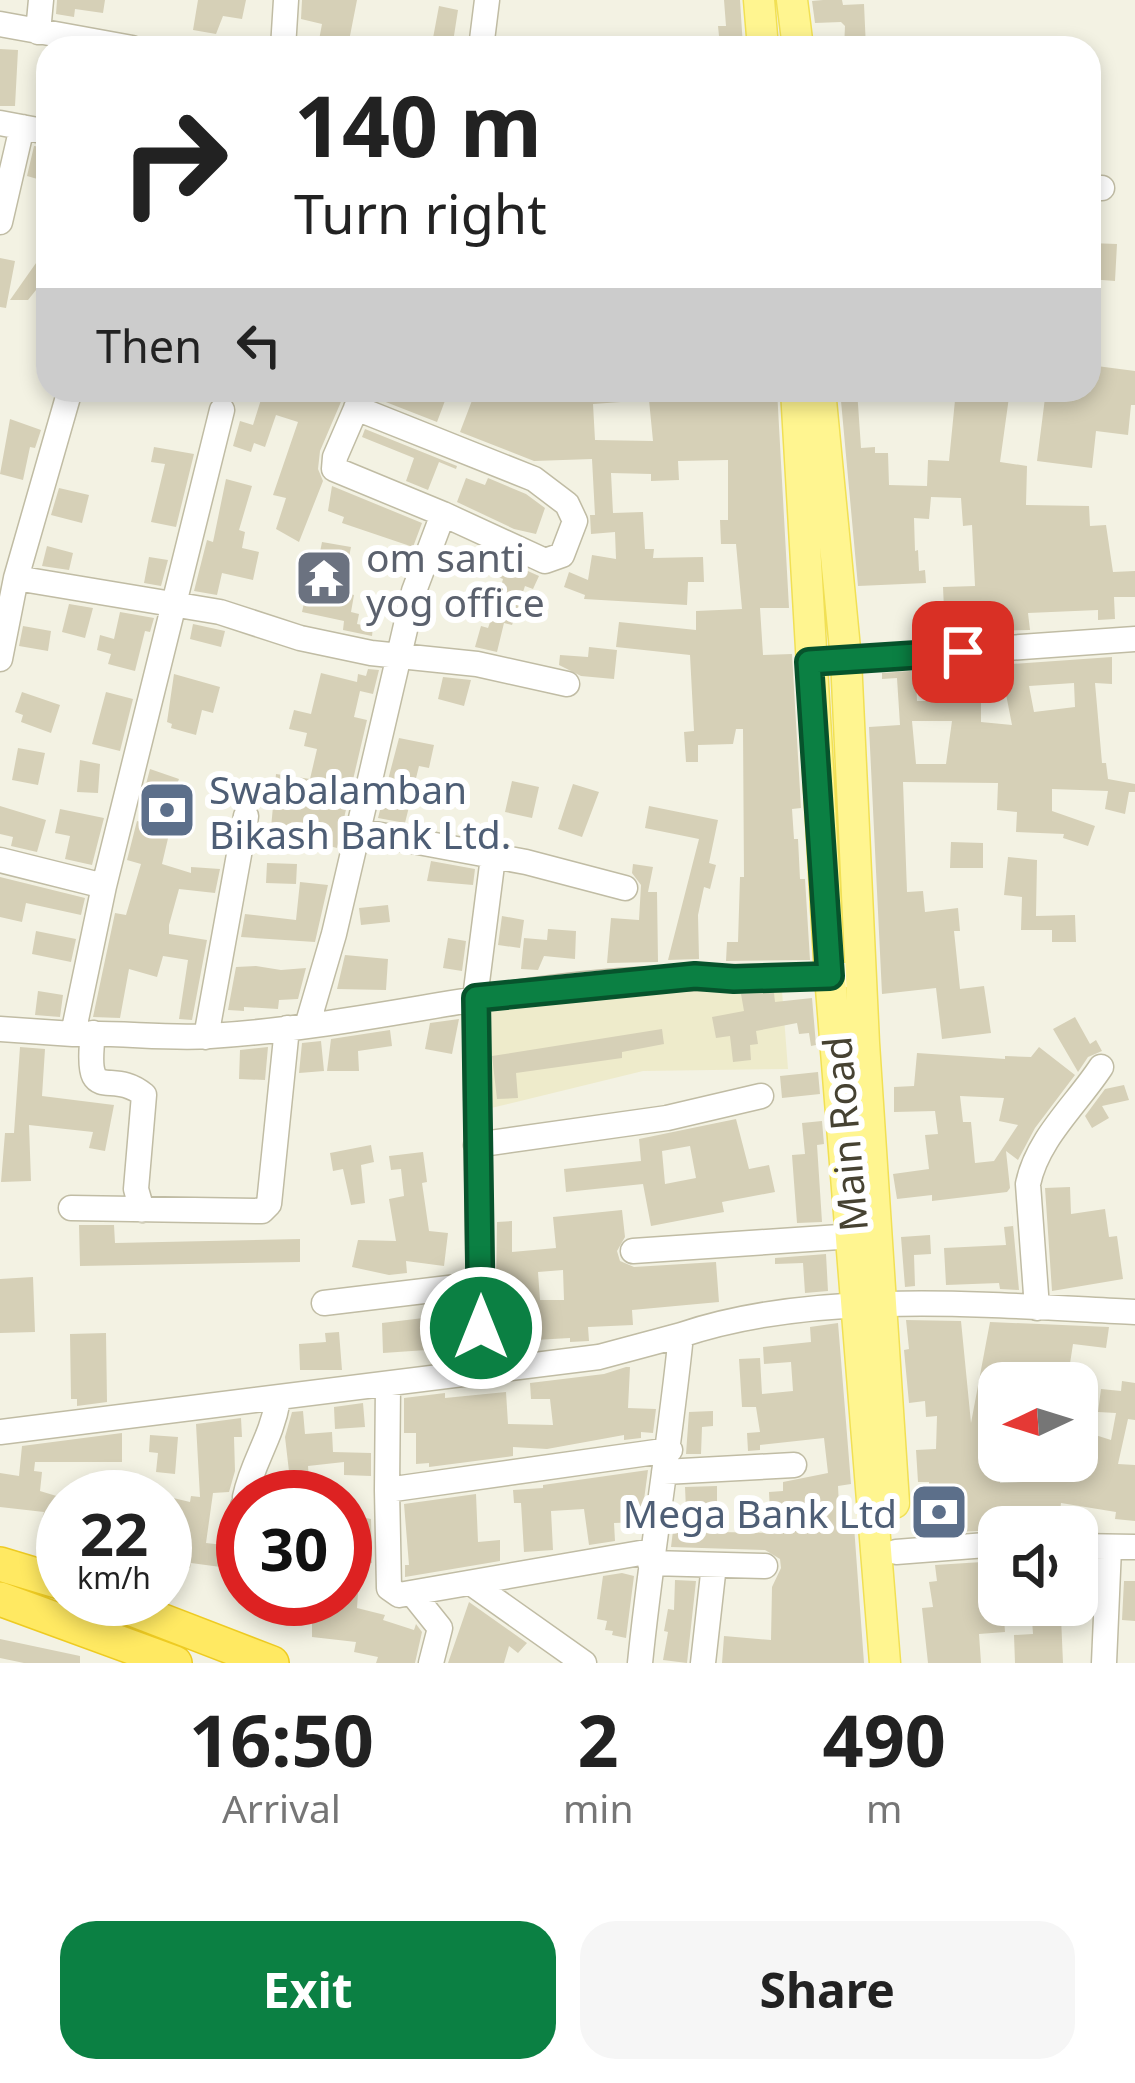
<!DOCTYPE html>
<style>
body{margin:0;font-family:"Noto Sans",sans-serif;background:#f6f6f6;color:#222;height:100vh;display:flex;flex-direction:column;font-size:45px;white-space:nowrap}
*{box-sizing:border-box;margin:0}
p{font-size:39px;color:#767676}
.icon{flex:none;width:66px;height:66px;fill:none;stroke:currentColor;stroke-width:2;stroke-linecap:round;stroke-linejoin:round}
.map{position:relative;height:1663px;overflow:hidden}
.sheet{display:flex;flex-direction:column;background:#fff;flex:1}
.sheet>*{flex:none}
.banner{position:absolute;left:36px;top:36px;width:1065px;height:366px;border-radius:36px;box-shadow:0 6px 18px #0003;background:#fff;color:#222;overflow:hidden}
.needle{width:78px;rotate:266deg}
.fabs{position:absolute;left:978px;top:1362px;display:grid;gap:24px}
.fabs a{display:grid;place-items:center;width:120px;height:120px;border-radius:24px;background:#fff;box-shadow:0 6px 18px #0003;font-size:60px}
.speed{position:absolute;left:36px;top:1470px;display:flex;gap:24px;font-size:60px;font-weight:700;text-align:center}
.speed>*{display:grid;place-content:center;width:156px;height:156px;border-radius:50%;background:#fff;box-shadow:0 6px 18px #0003;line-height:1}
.speed small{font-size:30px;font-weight:400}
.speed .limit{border:18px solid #d22;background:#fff;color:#111}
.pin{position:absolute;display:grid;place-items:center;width:102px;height:102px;color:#fff;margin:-51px;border-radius:24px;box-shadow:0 6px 18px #0006}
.me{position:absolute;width:132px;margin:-66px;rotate:0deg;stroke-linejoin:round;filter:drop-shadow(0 0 9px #0008)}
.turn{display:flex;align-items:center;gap:42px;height:252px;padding:0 60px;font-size:54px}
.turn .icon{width:156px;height:156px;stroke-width:2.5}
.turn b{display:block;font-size:84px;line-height:102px}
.then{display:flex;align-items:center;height:114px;padding:0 60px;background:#0003;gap:24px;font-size:45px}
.eta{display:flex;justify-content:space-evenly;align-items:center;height:204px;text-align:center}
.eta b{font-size:72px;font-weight:700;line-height:84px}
.primary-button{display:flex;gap:24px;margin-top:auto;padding:24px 60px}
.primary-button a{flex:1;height:138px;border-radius:36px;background:#0b8043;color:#fff;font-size:48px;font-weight:700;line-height:138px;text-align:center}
.primary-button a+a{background:#f6f6f6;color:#222}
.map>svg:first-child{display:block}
.education{fill:#eeebcb}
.building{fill:#d6d0b7;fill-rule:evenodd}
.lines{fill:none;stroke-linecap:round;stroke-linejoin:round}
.minor-casing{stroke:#c0bca4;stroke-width:27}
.major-casing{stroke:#f1e054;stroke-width:33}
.highway-casing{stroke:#eecb22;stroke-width:36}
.minor{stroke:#fff;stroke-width:24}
.major{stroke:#fff590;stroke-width:30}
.highway{stroke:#ffe962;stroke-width:33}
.route-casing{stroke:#07532c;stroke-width:30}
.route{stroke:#0b8043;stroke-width:21}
.labels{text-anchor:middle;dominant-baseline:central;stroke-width:12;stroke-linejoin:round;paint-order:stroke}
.worship-label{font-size:39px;fill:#5b616d;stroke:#fff;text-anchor:start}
.service-label{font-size:39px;fill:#4e5e75;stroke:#fff;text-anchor:start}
.street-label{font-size:39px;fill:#464232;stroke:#fff}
</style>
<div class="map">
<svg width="1135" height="1663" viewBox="0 0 1135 1663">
<rect width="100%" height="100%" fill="#f3f2e3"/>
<path class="education" d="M781,978L788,1069L643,1071L487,1109L482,1006L692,983Z"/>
<path class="building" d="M57,0H105L103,13L75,9L74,17L56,14Z
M198,0H246L242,19L223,16L216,34L193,30Z
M302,0H357L348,46L319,40L322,24L301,19Z
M724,0H740L743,47L720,46L718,26H726Z
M823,0H842L843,5L864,4L866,48H844L845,26L841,22L815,23L812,1Z
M439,6L458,10L453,42L433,38Z
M0,49L18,50L15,106H0Z
M34,146L48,148V182L27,176Z
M1089,243L1117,244L1115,281L1089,279Z
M48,246V275L28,300H10Z
M0,258L15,261L6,308L0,307Z
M1089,365L1135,371V405H1131L1128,435L1096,431L1092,468L1037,461L1046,390H1089Z
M264,390H346L320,451L318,469L323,481L299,542L276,529L286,498L273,495L298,422L276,415L265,447L254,443L251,452L233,446L240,421L253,425Z
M380,390H449L437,422L378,399Z
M476,390H777L789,608H760L763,655L792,654L801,808L792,809L794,839H798L800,879H805L810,960L726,961L727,942H738L740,877H744L743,729H736L733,744L698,745V762H686L684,732L694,731L690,655L616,647L619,622L696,630V611L742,609L736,544H721L720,520H728V460L678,461L679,480L651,481V474L611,473L613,513L643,512L645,549H654L653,558L703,557L704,582H688L687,605L584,599L585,595L564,587L569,572L588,580L592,555L616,559L615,532L591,534L590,515H595L592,459L534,461L460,432ZM649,400L653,441L595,440L593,404Z
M840,390H857L861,448L875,447V453H888L889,485L927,486L928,460L949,461L956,390H1004V396L1009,397L1000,462L1027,466L1026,505L1089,506L1090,526L1106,525L1113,572L1135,571V597H1114L1115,619L1098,620V610L1028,613L1030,630L945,632L943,587L975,586L972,525L963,526L961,498L931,497L929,519L914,518L915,551L918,550L919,571L925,570L926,583L858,586Z
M10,419L41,430L35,448L30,447L23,480L0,474Z
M365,429L457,466L456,469L439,462L428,490L406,481L414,458L362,437Z
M154,447L194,454L176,527L151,522L165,464L151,462Z
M466,478L485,485L488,478L526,494L545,508L536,534L514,529L457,502Z
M226,479L252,486L239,530L245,532L242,548L259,552L253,580L222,573L217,595L194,591L207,540L213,542Z
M332,486L422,523L413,547L342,523L344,517L328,511Z
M59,488L89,495L82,523L51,515Z
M322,542L351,547L342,592L354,595L351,612L359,614L357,624L373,627L372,636L343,630L344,621L302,612L308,585L313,587Z
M47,546L73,553L69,570L42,566Z
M149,557L168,560L161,586L144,583Z
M503,560L539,576L533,589L525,586L512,625L504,623L497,652L475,647L481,626L488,628L495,608L503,579L498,577Z
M69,604L93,608L85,638L62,632Z
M120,612L154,618L150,632L145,631L135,671L108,664L111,654L97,650L100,635L114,639Z
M193,624L225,631L221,647L190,639Z
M23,626L51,631L48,651L19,646Z
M589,647L617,650L614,679L581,676L559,665L560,655L588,657Z
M1112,657V684L1095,683L1102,763H1106L1108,779L1135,784V792H1129L1125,814L1105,809L1108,791L1052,789V811L1095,826L1088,846L1063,838L1064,834L1016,832L1017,812L997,810L998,783L903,782L907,892L923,891L925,912L958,908L960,931H954L960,989L984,986L991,1033L942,1039L936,988L882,994L869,727L900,725L897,678L882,679V673ZM940,676L942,701H917L916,677ZM1074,683L1075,707L1034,712L1029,686ZM1004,684L1012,725L981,722V685ZM912,721H952L946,764H916Z
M368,669L379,670L373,694L360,691L354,717L367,720L337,848L318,843L320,833L271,828L276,774L310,779L317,749L304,746L307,733L289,729L294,710L311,714L321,673L357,682L358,674L366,676Z
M174,674L220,687L213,713L202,710L196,735L171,728L172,724L167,722Z
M443,677L471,680L464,706L438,699Z
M22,692L60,705L51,733L21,722L23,715L15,712Z
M106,692L133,699L120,751L92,744Z
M399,738L434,745L429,768L419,766L405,823L378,818Z
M18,748L45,753L38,785L12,780Z
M80,760L100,764L98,793L77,792Z
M150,769L179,779L171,800L187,804L182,820L173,817L162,864L191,873V867L220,869L215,893L179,889L169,925V934L207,940L192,1020L179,1019L188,960L163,956L157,977L129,969L120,1018L93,1017L115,913L126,915L141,864L127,860L137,821L145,823L154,791L145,788Z
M512,781L539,787L532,818L505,812Z
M573,784L599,792L582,837L558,829Z
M0,806L46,820L37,852L11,846L13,837L0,834Z
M649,806L718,820L709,863L716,865L710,889L704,887L698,915L699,959L668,960L699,839L645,828Z
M60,809L104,818L92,865L65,859L70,836L55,833Z
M951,842L983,843V868H950Z
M1008,857L1037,860L1036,916L1075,915L1076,942H1052V930H1021L1022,897L1004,895Z
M431,861L475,869L473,885L427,881Z
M267,863L297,864L296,884L266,883Z
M633,864L653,867L648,892H657L658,962L607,963L611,918L639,920L641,885L632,873Z
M0,877L85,898L81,915L26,903L22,922L0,917Z
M300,882L328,885L315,942L241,937L245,914L296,920Z
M388,905L390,922L361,925L359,908Z
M502,916L524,920L520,948L498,945Z
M548,929L576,931L575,959L544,956L538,970L521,969L524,938L547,940Z
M36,931L76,939L71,962L32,954Z
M448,938L466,941L462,971L443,968Z
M345,955L388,959L386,990L337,989Z
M256,966L281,970L306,968L298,999L279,1000L278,1009L244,1007V1011L228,1010L236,967Z
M38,991L63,995L60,1017L35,1015Z
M774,993L775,1002L812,998L816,1045L811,1046L809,1033L799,1034L797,1023L756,1031L758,1044L750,1045L751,1060L733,1062L730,1036L716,1038L712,1017L744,1011L741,994Z
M1075,1017L1090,1044L1096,1040L1102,1051L1088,1057L1078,1072L1053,1029Z
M459,1019L452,1054L425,1049L430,1023Z
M662,1029L664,1044L622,1052V1058L516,1073L518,1098L497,1099L492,1056Z
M390,1030L392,1046L358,1051L359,1071H327L331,1039Z
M321,1041L324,1071L299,1073L302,1043Z
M20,1047L45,1049L42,1096L114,1105L105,1151L89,1148L93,1132L29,1125L31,1181L1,1182L5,1133H14Z
M268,1047L265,1080L239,1079L240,1050Z
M1039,1047L1075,1075L1035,1128L1018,1160L1006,1151L1010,1188L1007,1192L932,1201V1195L897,1199L893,1174L929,1169L925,1135L938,1134L935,1111L894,1112V1087L914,1086L917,1053L1005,1059V1056L1031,1057ZM960,1096L1004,1098L999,1121L1018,1125L994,1161L975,1163L971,1122H963Z
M818,1072L820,1094L782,1098L780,1076Z
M1124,1085L1129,1100L1102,1106L1109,1118L1092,1128L1085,1116L1105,1089Z
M736,1119L749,1169L769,1165L775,1192L722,1202L724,1212L651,1226L643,1184L566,1192L564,1169L641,1161L639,1139ZM690,1146L696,1178L665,1184L662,1151Z
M822,1121L824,1144L817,1145L822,1222L797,1223L792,1155L805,1154L802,1123Z
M371,1145L374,1162L361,1165L365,1203L351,1205L343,1169L333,1171L330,1153Z
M423,1152L427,1182L422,1183L429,1231L448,1233L444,1266L406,1261L407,1273L389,1275L352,1267L358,1240L396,1241L389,1199L404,1196L401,1169L391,1170L389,1156Z
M1070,1187L1071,1214L1105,1209L1109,1237L1117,1236L1123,1279L1052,1291L1045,1188Z
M1011,1203L1019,1290L1000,1289L999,1283L946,1285L944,1248L1006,1245L1004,1227L1013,1226Z
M622,1210L625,1237L617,1251L620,1261L634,1267L716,1262L719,1302L632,1310L633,1325L588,1327L589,1341L570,1342V1338L517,1341L516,1302L502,1303V1291L496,1292L497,1222L512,1221V1252L556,1248L553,1217ZM563,1270L564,1300H540L538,1272Z
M79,1225H114L115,1243L300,1239V1262L80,1266Z
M930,1235L931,1254L914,1255L915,1286L905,1287L901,1237Z
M826,1254L828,1291L805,1293L803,1263L775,1264V1258Z
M33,1277L35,1332L0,1333V1279Z
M440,1316L441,1349L383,1353L382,1323Z
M906,1320L961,1321L971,1423L990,1322L1109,1327L1106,1348L1073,1344L1067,1383H999L1000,1483L1023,1482L1028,1461H1077L1079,1406L1092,1408L1089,1433L1111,1440L1116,1413L1098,1412L1101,1389L1121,1391L1122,1381L1135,1383V1420L1128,1419L1118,1464L1135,1465V1521L1115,1519L1116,1512L1061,1503L1058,1527L918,1534V1519L929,1518V1482H918L916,1450L936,1449L937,1416L926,1417L925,1401L909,1403L904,1350L909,1349Z
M838,1323L851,1484L838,1486L840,1526H854L864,1663H722L724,1636L771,1640L772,1587L781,1568L780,1559L765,1550L671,1547L673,1531H678L676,1510L686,1509L685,1487L717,1486V1532L771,1533L769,1492L783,1491V1482L828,1473L824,1438L760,1445V1450L748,1451L747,1433L760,1432L756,1407H742L739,1359L760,1358L762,1394L793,1391L791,1362L764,1364L763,1347L811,1342L810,1327Z
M339,1332L342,1370H300L299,1344L326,1342L325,1333Z
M106,1333L107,1402L77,1406V1399H71L70,1334Z
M626,1367H630L628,1408L656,1409L653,1433L641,1432V1438L624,1440V1435L547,1449L513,1447V1456L429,1467V1463L416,1464V1433H404V1398L445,1393V1398L506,1392L508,1424L553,1425L550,1399H531L530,1383L604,1374Z
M363,1403L365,1427L335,1429L334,1407Z
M303,1411L305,1434L332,1432L333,1452L371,1453V1476L344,1475V1462L308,1466L310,1497H266V1482L290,1480L285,1437L292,1412Z
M713,1411V1426L702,1427L701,1454H686L689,1412Z
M241,1418L242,1437H234L235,1471L229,1492L213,1493L206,1543L224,1545L230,1553L243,1555V1570L191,1563L190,1568L165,1562V1496L190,1502L191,1496L200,1497L196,1424Z
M122,1433V1462H35L34,1471L42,1472L40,1491L63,1498V1531L40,1525L44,1512L0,1507V1473L19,1476L22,1446Z
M150,1435L178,1437L175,1474L156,1472L158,1453L149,1452Z
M648,1470L641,1522L614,1523L615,1541L589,1545L584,1509L551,1511L553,1550L524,1552L521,1503H514L513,1490L543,1488V1485Z
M87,1480L144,1490V1497H82Z
M476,1494L478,1542L500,1540V1561L405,1577V1565H409L404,1504Z
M345,1514L371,1519L372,1563L363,1561L362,1566L345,1562Z
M998,1561L999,1605H1003L1005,1632L979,1634L981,1663H928L922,1608L933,1607L929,1582L937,1581L935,1565Z
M622,1573L634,1576L626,1638L612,1635L613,1631L605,1630L607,1621L597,1619L603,1576Z
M1077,1574H1091L1090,1616L1061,1617L1063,1663H1015L1014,1635L1033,1634L1031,1605H1077Z
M675,1580L696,1581L687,1663L663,1660L668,1632L664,1631L668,1609L674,1610Z
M1124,1581H1135V1621L1122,1620Z
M345,1592L358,1593L357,1608L385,1615L383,1620L414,1630L416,1624L422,1632L415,1663H376L378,1657L354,1652L356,1642L312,1637V1617H317V1605H334L335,1599H345Z
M469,1602L527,1643L518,1653L509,1646L504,1663H448Z
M0,1639L80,1656V1663H24L0,1658Z"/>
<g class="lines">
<defs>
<path id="minor" d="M0,24L132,48
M38,32L41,0
M283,48L286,0
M481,48L487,0
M0,123L48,132
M1089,188H1102
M0,222L22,127
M364,390L335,457L334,469L443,514
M16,578L220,612L300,638L371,653L477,664L567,684
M0,659L16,578L70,390
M809,662L1135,639
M359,831L526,862L625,888
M0,860L104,886L73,1034C119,1032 165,1039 210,1036C344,1028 475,993 608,982C688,975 766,979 846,975
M104,886L222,410
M307,1026L334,934L414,591L443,514L545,561L562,555L575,521L567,504L534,479L356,408
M0,1029L73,1034
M93,1033C84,1110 110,1066 144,1095L136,1189L142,1210
M206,1037L246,816
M476,1145L667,1118L761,1096
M71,1208L262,1211L269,1204L287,1028
M633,1251L869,1235
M324,1303L482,1284
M1037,1308L1028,1184C1037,1139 1076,1105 1101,1067
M480,1371L475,998L493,857
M0,1432L599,1357L681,1335
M664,1472L794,1465
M387,1490L388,1385
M245,1497C253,1460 271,1440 278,1400
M239,1539L243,1506
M1077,1546L1135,1547
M652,1551L399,1595L389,1588L387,1490L670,1450
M896,1552L999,1544
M650,1563L765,1566
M471,1583L584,1663
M412,1593L440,1628L431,1663
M640,1663C651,1553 670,1445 681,1335C817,1289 992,1305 1135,1312
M703,1663L714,1565
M1104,1663L1109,1548"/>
<path id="major" d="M759,0L763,48
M792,0L798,48
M796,390L830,976L885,1663
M820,390L846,659L864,1043L894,1503"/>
<path id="highway" d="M0,1564L63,1583
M0,1599L175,1663
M106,1599L272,1663"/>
</defs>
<use href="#minor" class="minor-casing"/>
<use href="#major" class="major-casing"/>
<use href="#highway" class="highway-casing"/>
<use href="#minor" class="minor"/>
<use href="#major" class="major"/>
<use href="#highway" class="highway"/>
</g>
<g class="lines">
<defs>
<path id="route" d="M481,1328L476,998L695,976L734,979L830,976L809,662L963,652"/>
</defs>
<use href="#route" class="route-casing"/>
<use href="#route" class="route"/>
</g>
<defs>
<symbol id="temple-square" viewBox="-11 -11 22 22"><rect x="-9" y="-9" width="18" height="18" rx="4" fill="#6b7280" stroke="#fff"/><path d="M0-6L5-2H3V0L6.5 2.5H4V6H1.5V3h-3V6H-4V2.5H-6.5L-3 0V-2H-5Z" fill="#fff"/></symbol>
<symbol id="bank-square" viewBox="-11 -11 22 22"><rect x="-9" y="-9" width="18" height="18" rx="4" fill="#5c6f8a" stroke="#fff"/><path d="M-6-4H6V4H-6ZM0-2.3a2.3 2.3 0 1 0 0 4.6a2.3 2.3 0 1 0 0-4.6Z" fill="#fff"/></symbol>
</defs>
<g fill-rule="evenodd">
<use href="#temple-square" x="291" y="545" width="66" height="66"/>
<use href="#bank-square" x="134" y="777" width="66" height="66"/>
<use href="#bank-square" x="906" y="1479" width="66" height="66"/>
</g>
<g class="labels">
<g class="worship-label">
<text x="366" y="556">om santi<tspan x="366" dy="45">yog office</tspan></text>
</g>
<g class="service-label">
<text x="209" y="788">Swabalamban<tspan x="209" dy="45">Bikash Bank Ltd.</tspan></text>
<text x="897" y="1512" text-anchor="end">Mega Bank Ltd</text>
</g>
<g class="street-label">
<text transform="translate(844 1134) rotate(-95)">Main Road</text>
</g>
</g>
</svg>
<div class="fabs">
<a><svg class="needle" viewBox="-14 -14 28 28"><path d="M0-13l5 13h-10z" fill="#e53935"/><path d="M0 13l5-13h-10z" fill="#767676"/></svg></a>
<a><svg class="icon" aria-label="sound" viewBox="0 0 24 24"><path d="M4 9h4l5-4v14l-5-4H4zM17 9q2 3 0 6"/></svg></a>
</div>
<div class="speed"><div>22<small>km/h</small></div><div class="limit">30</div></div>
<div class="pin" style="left:963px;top:652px;background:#d93025"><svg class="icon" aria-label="arrive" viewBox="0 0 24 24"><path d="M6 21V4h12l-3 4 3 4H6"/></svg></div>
<svg class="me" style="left:481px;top:1328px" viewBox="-20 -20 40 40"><circle r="17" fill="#0b8043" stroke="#fff" stroke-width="3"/><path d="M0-11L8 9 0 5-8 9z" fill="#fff"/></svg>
<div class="banner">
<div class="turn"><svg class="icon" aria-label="right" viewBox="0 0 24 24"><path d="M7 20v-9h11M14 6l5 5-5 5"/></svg><div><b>140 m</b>Turn right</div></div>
<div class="then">Then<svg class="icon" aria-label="left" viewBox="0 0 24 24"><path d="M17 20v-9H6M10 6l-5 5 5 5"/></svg></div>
</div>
</div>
<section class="sheet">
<div class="eta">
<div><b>16:50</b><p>Arrival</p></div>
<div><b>2</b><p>min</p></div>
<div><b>490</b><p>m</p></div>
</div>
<div class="primary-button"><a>Exit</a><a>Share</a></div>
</section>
